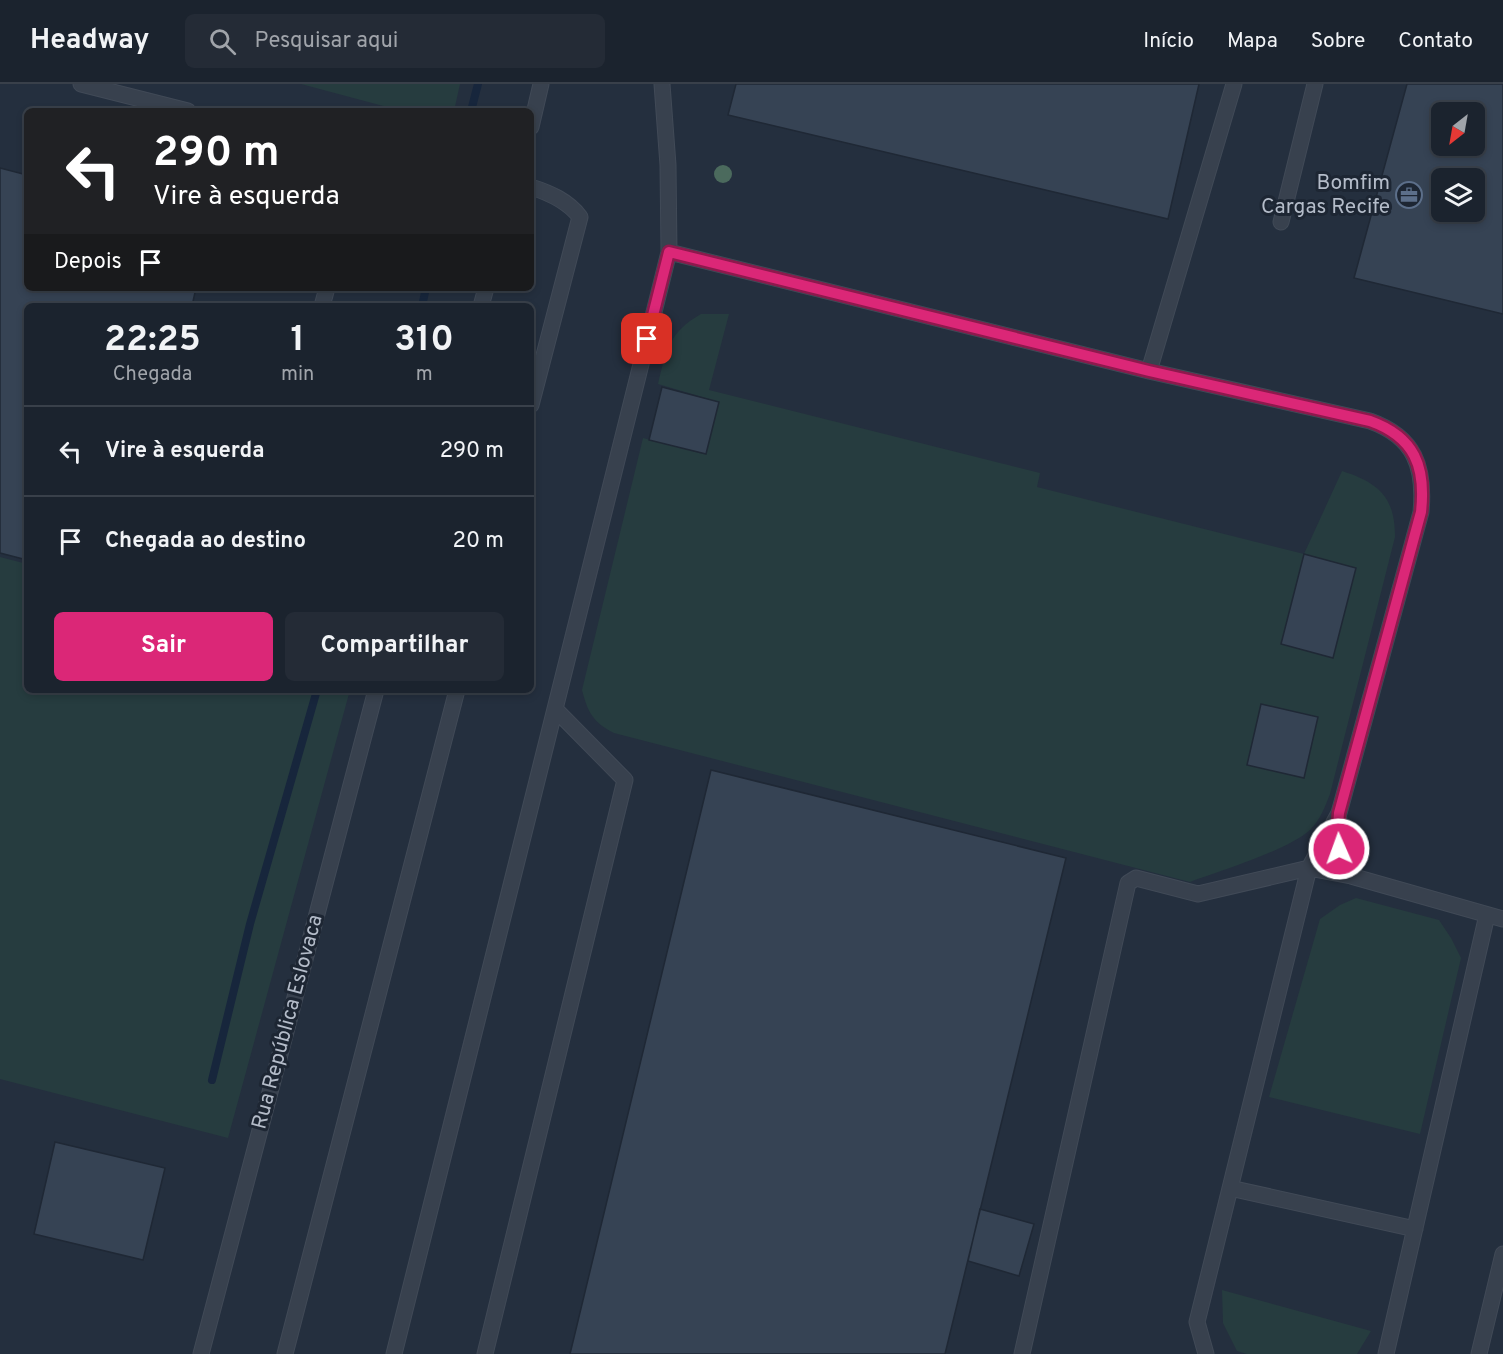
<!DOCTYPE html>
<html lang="pt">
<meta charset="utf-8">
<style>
body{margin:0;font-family:Overpass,sans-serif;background:#242b36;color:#f1f3f6;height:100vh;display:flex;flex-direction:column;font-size:22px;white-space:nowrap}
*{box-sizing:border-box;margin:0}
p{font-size:20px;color:#a0a4aa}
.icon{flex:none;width:33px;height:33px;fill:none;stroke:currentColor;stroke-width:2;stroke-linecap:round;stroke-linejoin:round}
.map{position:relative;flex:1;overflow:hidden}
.details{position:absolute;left:24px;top:219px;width:510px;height:390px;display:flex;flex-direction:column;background:#1b232e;border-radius:9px;box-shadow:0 3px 9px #0003,0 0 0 2px #39404a}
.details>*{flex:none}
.banner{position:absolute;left:24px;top:24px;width:510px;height:183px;border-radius:9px;box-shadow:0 3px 9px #0003,0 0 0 2px #39404a;background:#202124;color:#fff;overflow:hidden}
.needle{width:39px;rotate:211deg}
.buttons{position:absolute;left:1431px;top:18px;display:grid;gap:12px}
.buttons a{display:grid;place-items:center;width:54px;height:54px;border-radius:9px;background:#1b232e;box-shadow:0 3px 9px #0003,0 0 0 2px #39404a;font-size:30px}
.pin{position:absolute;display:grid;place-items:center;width:51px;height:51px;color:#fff;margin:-26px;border-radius:12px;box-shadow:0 3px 9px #0006}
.me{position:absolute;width:66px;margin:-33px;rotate:358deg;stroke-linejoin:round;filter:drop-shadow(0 0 4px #0008)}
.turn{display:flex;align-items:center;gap:21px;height:126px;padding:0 30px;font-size:27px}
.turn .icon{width:78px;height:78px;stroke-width:2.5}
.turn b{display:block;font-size:42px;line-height:51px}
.then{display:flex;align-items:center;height:57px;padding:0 30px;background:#0003;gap:12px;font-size:22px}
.eta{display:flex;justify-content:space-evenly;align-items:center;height:102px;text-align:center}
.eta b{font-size:36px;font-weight:700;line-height:42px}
.button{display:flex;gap:12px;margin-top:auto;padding:12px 30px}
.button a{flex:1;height:69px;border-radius:9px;background:#db2777;color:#fff;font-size:24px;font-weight:700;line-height:69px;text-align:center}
.button a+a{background:#242b36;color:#f1f3f6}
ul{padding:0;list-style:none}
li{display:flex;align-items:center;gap:18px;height:90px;padding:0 30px;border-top:2px solid #39404a}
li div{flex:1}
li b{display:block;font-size:22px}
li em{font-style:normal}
header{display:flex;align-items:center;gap:36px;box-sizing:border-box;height:84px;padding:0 30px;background:#1b232e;border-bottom:2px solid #39404a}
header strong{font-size:28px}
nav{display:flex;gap:33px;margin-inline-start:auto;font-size:21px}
.search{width:420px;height:54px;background:#242b36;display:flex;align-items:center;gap:15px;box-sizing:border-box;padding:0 21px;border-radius:9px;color:#a0a4aa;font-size:22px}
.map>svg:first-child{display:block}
.green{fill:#263c3f}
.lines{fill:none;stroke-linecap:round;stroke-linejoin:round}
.stream{stroke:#17263c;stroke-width:8}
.building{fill:#364354;stroke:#1f2835;stroke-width:1.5;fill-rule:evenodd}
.lane-casing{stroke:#414a57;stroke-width:17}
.lane{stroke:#38414e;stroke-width:15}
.tree{fill:#4b6a5d}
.route-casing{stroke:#8e194d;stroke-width:15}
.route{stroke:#db2777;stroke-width:10}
.labels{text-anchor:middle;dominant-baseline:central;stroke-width:6;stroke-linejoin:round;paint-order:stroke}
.poi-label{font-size:21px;fill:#b4bcc9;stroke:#1d2633;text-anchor:end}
.street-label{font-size:21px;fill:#b4bcc9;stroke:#1d2633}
</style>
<header>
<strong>Headway</strong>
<div class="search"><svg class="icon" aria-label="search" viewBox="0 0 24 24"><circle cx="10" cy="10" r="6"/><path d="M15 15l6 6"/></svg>Pesquisar aqui</div>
<nav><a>Início</a><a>Mapa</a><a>Sobre</a><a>Contato</a></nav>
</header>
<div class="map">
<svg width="1503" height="1270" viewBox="0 0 1503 1270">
<rect width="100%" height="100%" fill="#242f3e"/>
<path class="green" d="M301,0H460L454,27H402Z
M701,230H729L709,306L1040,389L1037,403L1304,470L1342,387C1379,399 1395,413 1395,453L1330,710C1325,723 1320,736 1310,746C1288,766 1220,787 1190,798L614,649C593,638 588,629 582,606L643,354L705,370L719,318L658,300C666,267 669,248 701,230Z
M0,473L27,480V606H350L228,1054L0,995Z
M1356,814L1439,836L1451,854L1461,874L1420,1050L1269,1013L1320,835L1340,821Z
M1222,1206L1371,1247L1357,1270H1247L1237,1267L1223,1239Z"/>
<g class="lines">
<path class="stream" d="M471,27L478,0
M422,222L426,204
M212,996L250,840L317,606"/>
</g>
<path class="building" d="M736,0H1199L1168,135L728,31Z
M1407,0H1503V230L1354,194ZM1442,28H1474V62H1442ZM1442,94H1474V128H1442Z
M0,84L27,91V204H196L192,222H27V476L0,469Z
M662,303L719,318L706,370L649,356Z
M1304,470L1356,484L1333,574L1281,560Z
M1261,620L1318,633L1304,694L1247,681Z
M711,686L1066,774L945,1270H570Z
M55,1058L165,1084L143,1176L34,1150Z
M980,1125L1034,1140L1019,1192L968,1177Z"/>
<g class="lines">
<defs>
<path id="lane" d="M81,0L188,27
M531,43L541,0
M531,103C550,109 568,117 580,133L531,321
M1281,138L1315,0
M669,168L1149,287L1370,337C1415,353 1425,383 1421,428L1339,729L1309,784L1351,792L1503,835
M322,222L327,204
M481,222L486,204
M1149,287L1234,0
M1339,735L1337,756L1351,792
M1230,1104L1415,1145
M201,1270L376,606
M285,1270L457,606
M394,1270L669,168L668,81L662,0
M485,1270L625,696L555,625
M1022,1270L1128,799L1136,794L1198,810L1309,784L1197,1238L1206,1270
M1386,1270L1487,831
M1479,1270L1503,1170"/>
</defs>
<use href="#lane" class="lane-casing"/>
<use href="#lane" class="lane"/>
</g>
<circle class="tree" cx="723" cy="90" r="9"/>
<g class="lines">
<defs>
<path id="route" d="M647,255L669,168L1149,287L1370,337C1415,353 1426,383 1421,428L1339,729L1337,756L1339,765"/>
</defs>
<use href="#route" class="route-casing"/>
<use href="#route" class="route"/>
</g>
<defs>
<symbol id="office-ring" viewBox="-11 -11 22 22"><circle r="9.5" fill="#1d2633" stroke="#5c6f8a" stroke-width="1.5"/><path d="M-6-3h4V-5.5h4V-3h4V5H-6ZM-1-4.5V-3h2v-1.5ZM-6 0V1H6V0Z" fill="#5c6f8a"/></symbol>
</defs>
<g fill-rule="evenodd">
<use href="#office-ring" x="1394" y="96" width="30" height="30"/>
</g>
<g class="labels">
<g class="poi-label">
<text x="1390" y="99">Bomfim<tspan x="1390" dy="24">Cargas Recife</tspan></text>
</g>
<g class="street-label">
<text transform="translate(288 938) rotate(-75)">Rua República Eslovaca</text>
</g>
</g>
</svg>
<div class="buttons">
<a><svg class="needle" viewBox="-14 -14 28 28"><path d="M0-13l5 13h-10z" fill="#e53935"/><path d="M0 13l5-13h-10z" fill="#a0a4aa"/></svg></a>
<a><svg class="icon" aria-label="layers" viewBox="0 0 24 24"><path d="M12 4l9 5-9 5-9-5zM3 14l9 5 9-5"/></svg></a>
</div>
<div class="pin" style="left:647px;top:255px;background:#d93025"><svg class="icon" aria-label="arrive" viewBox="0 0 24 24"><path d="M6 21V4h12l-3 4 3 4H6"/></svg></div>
<svg class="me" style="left:1339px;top:765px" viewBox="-20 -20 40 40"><circle r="17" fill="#db2777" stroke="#fff" stroke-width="3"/><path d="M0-11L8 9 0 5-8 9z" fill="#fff"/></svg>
<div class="banner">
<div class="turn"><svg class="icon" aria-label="left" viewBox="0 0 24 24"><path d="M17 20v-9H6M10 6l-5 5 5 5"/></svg><div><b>290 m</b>Vire à esquerda</div></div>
<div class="then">Depois<svg class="icon" aria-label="arrive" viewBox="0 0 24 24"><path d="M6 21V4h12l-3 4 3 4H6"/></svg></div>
</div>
<section class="details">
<div class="eta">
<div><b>22:25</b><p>Chegada</p></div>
<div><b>1</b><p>min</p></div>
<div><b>310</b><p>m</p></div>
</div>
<ul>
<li><svg class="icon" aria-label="left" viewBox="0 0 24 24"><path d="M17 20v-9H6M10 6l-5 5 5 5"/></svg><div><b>Vire à esquerda</b></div><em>290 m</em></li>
<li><svg class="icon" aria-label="arrive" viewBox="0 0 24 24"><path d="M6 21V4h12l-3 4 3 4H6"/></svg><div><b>Chegada ao destino</b></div><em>20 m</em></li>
</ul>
<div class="button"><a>Sair</a><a>Compartilhar</a></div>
</section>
</div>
